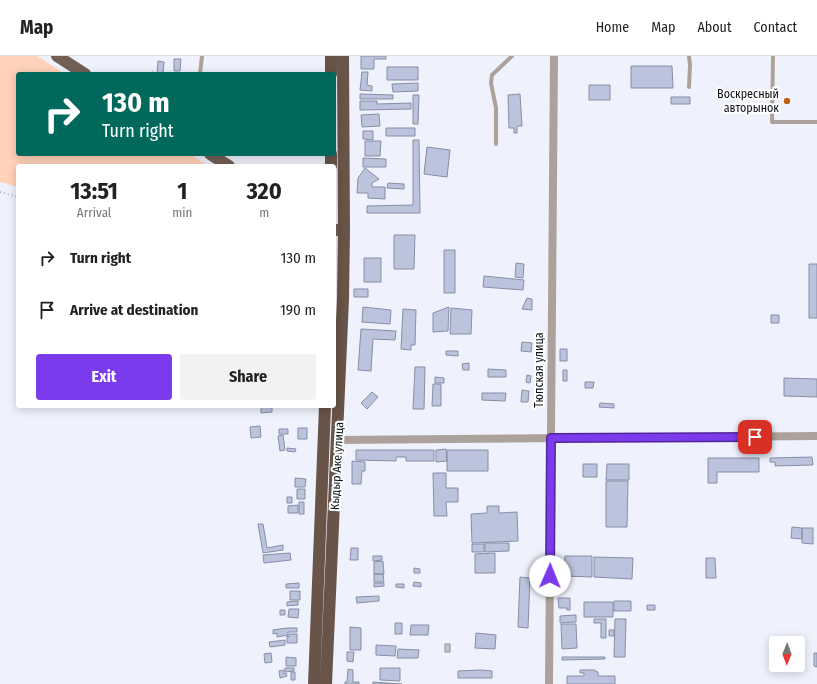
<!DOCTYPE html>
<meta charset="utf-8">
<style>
body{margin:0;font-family:"Fira Sans Condensed",sans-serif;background:#f2f2f2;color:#222;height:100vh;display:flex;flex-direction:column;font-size:15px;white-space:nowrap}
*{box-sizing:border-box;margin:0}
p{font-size:13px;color:#767676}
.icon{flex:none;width:22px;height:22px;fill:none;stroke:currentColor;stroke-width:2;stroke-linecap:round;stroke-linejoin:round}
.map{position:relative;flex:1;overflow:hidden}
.sheet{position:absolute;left:16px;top:108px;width:320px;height:244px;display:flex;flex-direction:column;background:#fff;border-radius:4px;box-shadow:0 2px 10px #0003}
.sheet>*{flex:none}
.banner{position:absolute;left:16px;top:16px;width:320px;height:84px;border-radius:4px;box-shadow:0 2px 10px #0003;background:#00695c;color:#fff;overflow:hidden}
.needle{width:26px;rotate:181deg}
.tools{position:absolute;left:769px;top:580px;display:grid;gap:8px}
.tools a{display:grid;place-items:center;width:36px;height:36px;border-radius:4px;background:#fff;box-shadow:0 2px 10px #0003;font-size:20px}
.pin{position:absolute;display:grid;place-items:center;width:34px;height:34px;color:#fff;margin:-17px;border-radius:8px;box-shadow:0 2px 6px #0006}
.me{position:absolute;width:44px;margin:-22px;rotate:1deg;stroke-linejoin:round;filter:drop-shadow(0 0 3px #0008)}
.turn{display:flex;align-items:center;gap:14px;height:84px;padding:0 20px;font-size:18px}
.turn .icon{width:52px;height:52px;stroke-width:2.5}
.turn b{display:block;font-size:28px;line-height:34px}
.eta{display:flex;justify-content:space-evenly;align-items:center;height:68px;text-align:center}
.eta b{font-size:24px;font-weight:700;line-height:28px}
.action{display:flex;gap:8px;margin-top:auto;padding:8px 20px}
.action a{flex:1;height:46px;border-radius:4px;background:#7c3aed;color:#fff;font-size:16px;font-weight:700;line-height:46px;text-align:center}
.action a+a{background:#f2f2f2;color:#222}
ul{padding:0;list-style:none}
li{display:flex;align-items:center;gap:12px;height:52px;padding:0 20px}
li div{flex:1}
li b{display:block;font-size:15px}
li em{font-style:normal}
header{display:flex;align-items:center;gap:24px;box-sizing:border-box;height:56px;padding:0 20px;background:#fff;border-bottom:1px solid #e0e0e0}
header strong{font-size:19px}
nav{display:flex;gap:22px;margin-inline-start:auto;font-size:14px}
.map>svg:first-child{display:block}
.green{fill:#ffd2b9}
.building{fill:#bcc3dd;stroke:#878ea6}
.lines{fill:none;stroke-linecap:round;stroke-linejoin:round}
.path{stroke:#9699a2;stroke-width:1.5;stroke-dasharray:1 3;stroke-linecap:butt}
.service{stroke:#ada29b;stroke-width:4}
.minor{stroke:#ada29b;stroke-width:8}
.primary{stroke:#736054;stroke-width:12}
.trunk{stroke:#685448;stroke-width:12}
.route-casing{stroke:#51269a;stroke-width:10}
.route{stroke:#7c3aed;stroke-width:7}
.poi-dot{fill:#be6015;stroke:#fff;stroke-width:1.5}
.labels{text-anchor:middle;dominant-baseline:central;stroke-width:4;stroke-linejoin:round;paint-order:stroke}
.poi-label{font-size:12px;fill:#0d1018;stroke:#fff;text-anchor:end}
.street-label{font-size:12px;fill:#0d1018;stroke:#fff}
</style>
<header>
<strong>Map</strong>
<nav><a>Home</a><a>Map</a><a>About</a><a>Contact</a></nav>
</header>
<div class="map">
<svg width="817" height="628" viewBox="0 0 817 628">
<rect width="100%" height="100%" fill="#eff2fc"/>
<path class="green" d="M0,0H37L65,18H18V98H190L209,110H18V131L0,126Z"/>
<path class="building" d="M361,0H386V3H374V13H361Z
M174,3H181L180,15H174Z
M158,5L164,6L163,18H152V16L157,17Z
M631,10H672L673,32H631Z
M387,11H418V24H387Z
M362,16H368L367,29L372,30V35L360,34Z
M418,27V35L393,36L392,28Z
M589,29H610V44H589Z
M360,38L393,39V43H360Z
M520,38L522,70H517V77H514V72H509L508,39Z
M413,39H419L418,68H413Z
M671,41H690V48H671Z
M360,45H377V48L411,47V53L360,54Z
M379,58L380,70L362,71L361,59Z
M386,72H415V80H386Z
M363,75H373V84L363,83Z
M413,84H419L420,157H367V150L413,149Z
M365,85H381L380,100H365Z
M427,91L450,94L447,121L424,118Z
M363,102L386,103V111H363Z
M365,112L379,123L372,127V131H385V143L368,142V137H357L358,122Z
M388,127L404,128V133L387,132Z
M394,179H415L414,213H394Z
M444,194H455V237H444Z
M364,202H381V226H364Z
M516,207L524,208L523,222L515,221Z
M809,208H817V262H809Z
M484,220L524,224L523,234L483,231Z
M354,233H368V241H354Z
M527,242L532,243V254L522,253Z
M363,251L391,254L390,268L362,266Z
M449,251L448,275L433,276V257Z
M451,252L472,254L471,278H450Z
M403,253L416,254L415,289H411V294L401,293Z
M771,259H779V267H771Z
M361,273L396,275L395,284L373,283L371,315L358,314Z
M522,286L532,287L531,296L521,295Z
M560,293H567V305H560Z
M446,295H458V300L446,299Z
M469,307V314H463L462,308Z
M415,311H425L424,353H413Z
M488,313L506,314V321H488Z
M563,314H567V325H563Z
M527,319L531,320L530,327L526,326Z
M435,321L444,322V327H435Z
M784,322L817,323V341L784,340Z
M585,326H594L593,332H585Z
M433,328H441V350H432Z
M522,334L529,335L528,346H521Z
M372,336L378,341L367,353L361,347Z
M482,337H506L505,345L482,344Z
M600,347L614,348V352L599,351Z
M261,350H272V356L261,357Z
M260,370L261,381L251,382L250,371Z
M298,372H307V383H298Z
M279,373H288V378H279Z
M283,379L285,394L280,395L278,380Z
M287,392L296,393L295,396L287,395Z
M446,393L447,405L436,406V394Z
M356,394H434V405H406V401H396V405L356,404Z
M447,394H488V415H447Z
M812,401L813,409L775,410V406H770V402Z
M708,402H759V416H717V427H708Z
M352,405L365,406V415H362L361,428H352Z
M583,408H597V421H583Z
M607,408H629V424H606Z
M433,417H446V432H458V446H446L447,460H434Z
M295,422L306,423L305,431H295Z
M606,425H628L627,471H606Z
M297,433H305V443H297Z
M287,441H292V447H287Z
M299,446H304V458H299Z
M298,449V457H288V450Z
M487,450H499V457L517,456L518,485L472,487L471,458L487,457Z
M258,468H263L267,492L283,489V494L263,497Z
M792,471L802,472V483L791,482Z
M802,472H813V488L802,487Z
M485,487H509V495L485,496Z
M472,488H484V496H472Z
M351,492H358V504H350Z
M290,497L291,504L264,507L263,499Z
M495,497V517H475V498Z
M373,500H382V504L373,505Z
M565,500H592V521L564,520Z
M594,501L633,502L632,523L594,521Z
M706,502H715L716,522H706Z
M383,505L384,518H374V506Z
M414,512L420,513V517H414Z
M374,518H383L384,526H374Z
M520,521L530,522L528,572L518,571Z
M414,526L421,527V531L413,530Z
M299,527V532H286V528Z
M374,527H384V530L374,531Z
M396,528H404V532L396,531Z
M290,535H300V544H290Z
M379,540V545L357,547L356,541Z
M558,542H570V554H567V552H559Z
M298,545V549L287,550V546Z
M614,545H631V555H614Z
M584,546H613V561H584Z
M647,549H655V554H647Z
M289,553H299L298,562L288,561Z
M280,554H285V559H280Z
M576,559V566L560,567V560Z
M594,563H606V582H601V567H594Z
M615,563H626L625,601H614Z
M395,567H402V578H395Z
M561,568H576L577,592L562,593Z
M411,569H429L428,579H410Z
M350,571L361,572V594H350Z
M287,572H297V576H288V579L277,581V577L273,578V574Z
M609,574H614V580H609Z
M476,577L496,579L495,593L475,592Z
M289,578H297V587H287V580L289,581Z
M285,584V589L270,591L269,586Z
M445,588H450V596H445Z
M376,589L396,590L395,600L376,599Z
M398,593L419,594L418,602H397Z
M347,596H354L353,606L347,605Z
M271,597L272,606L265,607L264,598Z
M814,597H817V611L814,610Z
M286,601L296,602V610H286Z
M562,601H605V603L562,604Z
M285,612H294V615L285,616Z
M380,612H400V625L380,624Z
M348,613L353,614V626H359V628H345V626H347Z
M284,614V618L286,617L287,620L280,622L279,615Z
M481,614L492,615V622H458V615Z
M580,614H595V615L598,616V620H615V628H567V620H584V617H580Z
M291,616H295V624H291Z
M373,626L402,628H373Z"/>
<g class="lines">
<path class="path" d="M0,136L18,141"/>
<path class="service" d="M773,0L772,66H817
M200,18L202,0
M689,31L690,9L689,0
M496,88V52L491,27L492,19L512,0"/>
<path class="minor" d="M338,384L817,380
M549,628L554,0"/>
<path class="primary" d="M57,0L85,18
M210,98L229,110
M334,174H344"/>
<path class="trunk" d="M331,18V0
M331,110V98
M314,628L325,350
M326,628L343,243L344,174L343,0"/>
</g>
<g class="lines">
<defs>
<path id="route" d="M550,520L551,382L755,381"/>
</defs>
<use href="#route" class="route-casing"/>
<use href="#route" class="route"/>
</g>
<circle class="poi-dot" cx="787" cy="45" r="4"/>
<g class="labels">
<g class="poi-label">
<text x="779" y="38">Воскресный<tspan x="779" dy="14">авторынок</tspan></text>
</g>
<g class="street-label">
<text transform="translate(539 314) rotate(-90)">Тюпская улица</text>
<text transform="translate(337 410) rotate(-87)">Кыдыр Аке улица</text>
</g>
</g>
</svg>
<div class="tools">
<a><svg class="needle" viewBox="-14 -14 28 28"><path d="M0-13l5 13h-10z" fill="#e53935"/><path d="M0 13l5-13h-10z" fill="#767676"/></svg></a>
</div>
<div class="pin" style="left:755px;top:381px;background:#d93025"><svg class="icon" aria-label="arrive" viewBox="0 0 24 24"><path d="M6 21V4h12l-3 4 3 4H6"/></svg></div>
<svg class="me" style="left:550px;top:520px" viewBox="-20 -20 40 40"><circle r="19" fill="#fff"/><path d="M0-13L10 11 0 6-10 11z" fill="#7c3aed"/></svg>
<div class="banner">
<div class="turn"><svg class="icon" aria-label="right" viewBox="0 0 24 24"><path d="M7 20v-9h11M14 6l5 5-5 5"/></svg><div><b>130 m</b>Turn right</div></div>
</div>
<section class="sheet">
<div class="eta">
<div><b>13:51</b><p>Arrival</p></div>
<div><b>1</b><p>min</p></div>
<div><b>320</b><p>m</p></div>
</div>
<ul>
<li><svg class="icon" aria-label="right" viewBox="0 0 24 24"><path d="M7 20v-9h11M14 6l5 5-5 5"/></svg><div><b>Turn right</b></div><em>130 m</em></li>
<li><svg class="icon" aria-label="arrive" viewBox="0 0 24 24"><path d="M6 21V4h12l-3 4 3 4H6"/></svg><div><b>Arrive at destination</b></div><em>190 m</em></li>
</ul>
<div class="action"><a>Exit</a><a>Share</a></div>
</section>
</div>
